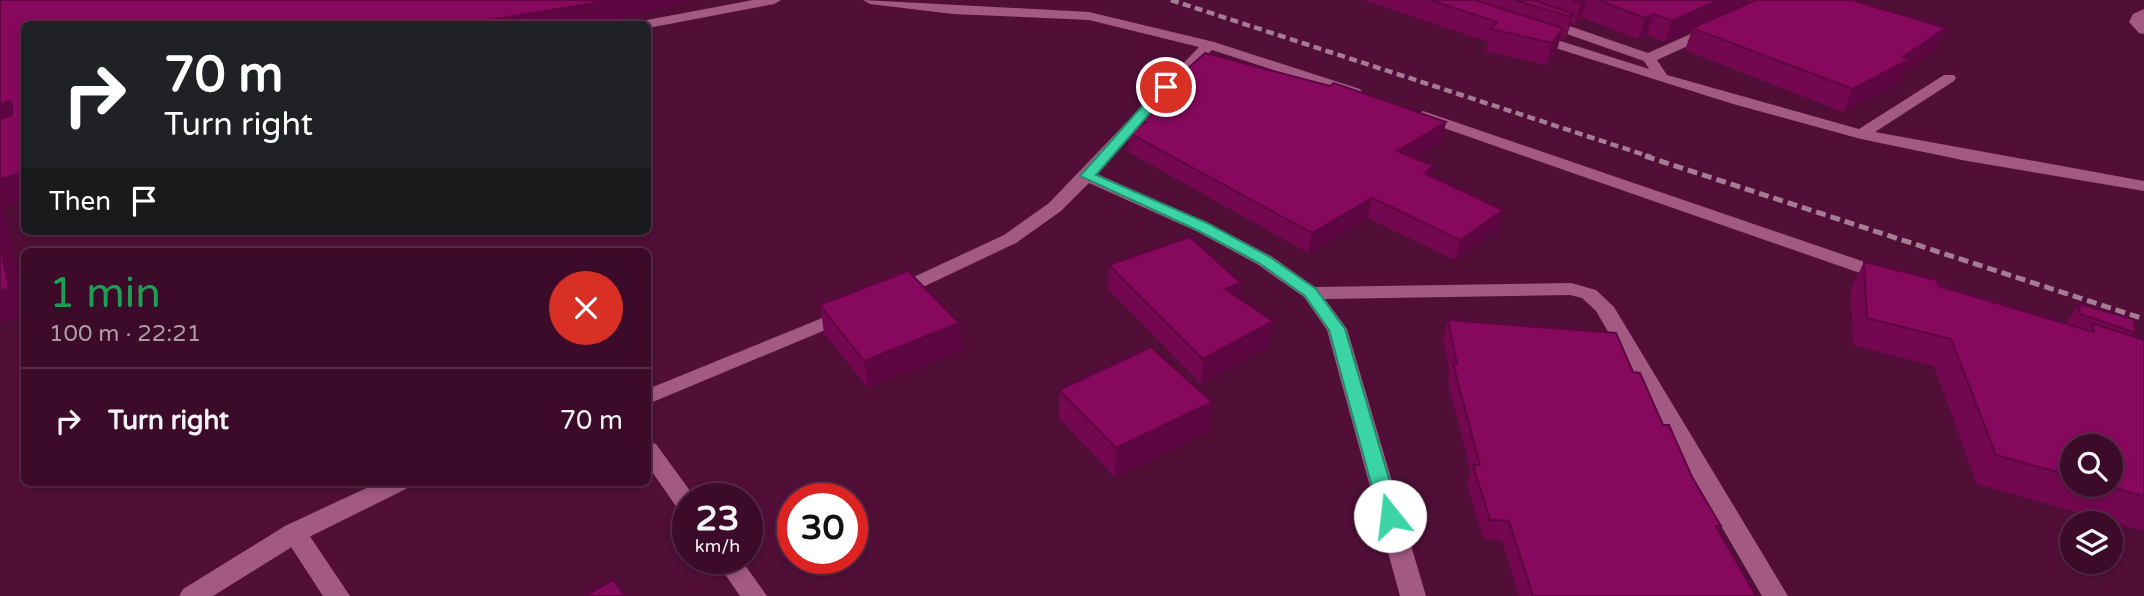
<!DOCTYPE html>
<meta charset="utf-8">
<style>
body{margin:0;font-family:"Varela Round",sans-serif;background:#441432;color:#f1f3f6;height:100vh;display:flex;flex-direction:column;font-size:26px;white-space:nowrap}
*{box-sizing:border-box;margin:0}
p{font-size:23px;color:#ad9ba8}
.icon{flex:none;width:38px;height:38px;fill:none;stroke:currentColor;stroke-width:2;stroke-linecap:round;stroke-linejoin:round}
.map{position:relative;flex:1;overflow:hidden}
.sheet{position:absolute;left:21px;top:248px;width:630px;height:238px;display:flex;flex-direction:column;background:#3d0b2a;border-radius:10px;box-shadow:0 4px 10px #0003,0 0 0 2px #562b47}
.sheet>*{flex:none}
.guide{position:absolute;left:21px;top:21px;width:630px;height:214px;border-radius:10px;box-shadow:0 4px 10px #0003,0 0 0 2px #562b47;background:#202124;color:#fff;overflow:hidden}
.tools{position:absolute;left:2060px;top:434px;display:grid;gap:14px}
.tools a{display:grid;place-items:center;width:63px;height:63px;border-radius:50%;background:#3d0b2a;box-shadow:0 4px 10px #0003,0 0 0 2px #562b47;font-size:35px}
.speed{position:absolute;left:672px;top:483px;display:flex;gap:14px;font-size:35px;font-weight:700;text-align:center}
.speed>*{display:grid;place-content:center;width:91px;height:91px;border-radius:50%;background:#3d0b2a;box-shadow:0 4px 10px #0003,0 0 0 2px #562b47;line-height:1}
.speed small{font-size:18px;font-weight:400}
.speed .limit{border:10px solid #d22;background:#fff;color:#111}
.pin{position:absolute;display:grid;place-items:center;width:60px;height:60px;color:#fff;margin:-30px;border:4px solid #fff;border-radius:50%;box-shadow:0 2px 7px #0007}
.me{position:absolute;width:77px;margin:-38px;rotate:344deg;stroke-linejoin:round;filter:drop-shadow(0 0 5px #0008)}
.turn{display:flex;align-items:center;gap:24px;height:147px;padding:0 28px;font-size:32px}
.turn .icon{width:91px;height:91px;stroke-width:2.5}
.turn b{display:block;font-size:49px;line-height:60px}
.then{display:flex;align-items:center;height:66px;padding:0 28px;background:#0003;gap:14px;font-size:26px}
.round{display:grid;place-items:center;flex:none;width:74px;height:74px;border-radius:37px;background:#441432}
.overview{display:flex;align-items:center;justify-content:space-between;height:119px;padding:0 28px}
h1{font-size:42px;font-weight:600;line-height:52px;color:#1e9e55}
ul{padding:0;list-style:none}
li{display:flex;align-items:center;gap:21px;height:105px;padding:0 28px;border-top:2px solid #562b47}
li div{flex:1}
li b{display:block;font-size:26px}
li em{font-style:normal}
.map>svg:first-child{display:block}
.lines{fill:none;stroke-linecap:round;stroke-linejoin:round}
.service{fill:#a35a82;fill-rule:evenodd}
.minor{fill:#a35a82;fill-rule:evenodd}
.rail-far1{stroke:#a67c95;stroke-width:4.5;stroke-dasharray:8 4.5;stroke-linecap:butt}
.rail{stroke:#a67c95;stroke-width:5;stroke-dasharray:10 5;stroke-linecap:butt}
.wall{fill:#740850;fill-rule:evenodd}
.shaded-wall{fill:#5e0641}
.building{fill:#87095d;stroke:#5e0641;stroke-width:2}
.route{fill:#3bd4a4;stroke:#268a6b;stroke-width:2}
</style>
<div class="map">
<svg width="2144" height="596" viewBox="0 0 2144 596">
<rect width="100%" height="100%" fill="#510f38"/>
<g class="lines">
<path class="service" d="M648,442L656,444L696,499H688V515L680,512L648,466Z
M294,524L303,526L350,596H323L282,533L285,526Z
M714,558H740L767,596H740Z"/>
<path class="minor" d="M753,0H781L774,4L648,28V24H640L647,20Z
M863,0L1089,12L1214,42L1360,89L1362,92L1360,95H1350L1212,50L1171,90L1097,174L1208,223L1271,256L1315,287L1571,283L1596,290L1614,307L1788,596H1762L1596,311L1582,298L1570,295L1325,299L1347,329L1426,596H1400L1327,330L1304,297L1257,264L1196,231L1089,183L1061,211L1016,243L904,296H890L887,292L890,288L1004,235L1049,203L1199,47L1089,20L953,14L870,4Z
M2144,9V34L2139,33L2129,22L2133,14Z
M1546,18L1648,53L1706,27H1716V33L1657,60L1667,75L1859,129L1944,75H1954L1956,78L1954,81L1875,132L2144,181V191L1967,161L1861,139L1733,104L1530,40V34L1535,33L1649,69L1644,61L1541,25L1539,22Z
M1423,111L1894,272L1896,276L1887,282L1880,280L1418,119L1415,116Z
M847,308L854,310L857,314L854,318L648,404V389Z
M377,483H410L406,489L303,540L213,596H179L183,589L285,526Z"/>
<path class="rail-far1" d="M1171,0L1651,157"/>
<path class="rail" d="M1645,156L2144,319"/>
</g>
<path class="wall" d="M1364,0H1852L1935,50L1905,71L1899,82L1843,112L1685,50L1692,30L1665,42L1647,35L1638,39L1581,17L1575,24L1571,23L1567,35L1565,39L1560,37L1557,50L1546,65L1486,51L1488,42Z
M1134,118L1446,122L1442,141L1413,158L1434,166L1431,176L1503,210L1498,229L1455,260L1368,218L1309,253L1128,152L1129,133L1134,130Z
M1864,262L2069,324L2068,320L2079,304L2136,333L2133,337L2144,340V531L1977,484L1934,366L1853,345L1851,289ZM2072,446L2110,485H2072Z
M1109,265L1240,299L1269,345L1201,384L1108,289Z
M820,305L959,323L961,350L868,388L824,333Z
M1448,320L1633,372L1721,526L1719,531L1756,596H1519L1502,540L1483,539L1467,484L1471,472L1448,383L1450,374L1443,338Z
M1059,390L1209,430L1115,477L1059,418Z"/>
<path class="shaded-wall" d="M606,0H692L599,24H465Z
M1584,0H1586L1581,17L1575,24L1581,3Z
M1719,0H1748L1746,6L1692,28V30L1665,42L1672,21Z
M1573,14L1567,35L1565,39L1571,17Z
M1654,14L1647,35L1638,39L1645,18Z
M1563,28L1557,50L1546,65L1552,43Z
M1946,28L1935,50L1905,71L1899,82L1843,112L1853,89Z
M9,101L23,124L0,132V104Z
M1446,122L1442,141L1393,170L1397,151Z
M1434,166L1429,185L1424,173Z
M24,172V201L3,207L24,302V314L0,322V179Z
M1372,198L1368,218L1309,253L1312,233Z
M1503,210L1498,229L1455,260L1460,240Z
M1241,283L1239,307L1225,289Z
M1273,321L1269,345L1201,384L1203,359Z
M959,323L961,350L868,388L864,361Z
M1212,402L1209,430L1115,477L1116,448Z"/>
<path class="building" d="M0,0H606L589,4L465,24H24V172L0,179V119L12,115V104L9,101L0,104Z
M1430,0H1474L1563,28L1552,43L1491,29L1497,22Z
M1515,0H1534L1573,14L1571,17Z
M1572,0H1584L1581,3Z
M1598,0H1719L1672,21L1654,14L1645,18Z
M1756,0H1852L1946,28L1903,57L1910,59L1853,89L1692,28Z
M1205,53L1330,86L1334,83L1446,122L1397,151L1434,166L1424,173L1503,210L1460,240L1372,198L1312,233L1129,133L1146,122L1134,118L1170,79L1180,69L1185,71Z
M1190,237L1241,283L1225,289L1273,321L1203,359L1109,265Z
M0,245L9,288L0,291Z
M1864,262L1937,280L1938,286L2094,332L2092,323L2144,340V496L2103,485H2110V446H2072V476L1996,455L1951,339L1867,318Z
M908,271L959,323L864,361L820,305Z
M2079,304L2133,319L2136,333L2080,314Z
M1448,320L1616,333L1633,372L1640,373L1663,425H1669L1692,477L1721,526H1716L1756,596H1533L1509,521L1490,520L1473,465H1480L1453,364H1457Z
M1151,347L1212,402L1116,448L1059,390Z
M613,580L624,596H585Z"/>
<path class="route" d="M1166,83L1173,87L1171,89L1096,175L1207,223L1270,257L1316,289L1345,329L1400,516L1397,521L1390,523L1383,521L1380,516L1329,330L1305,296L1259,263L1197,230L1080,176L1162,84Z"/>
</svg>
<div class="tools">
<a><svg class="icon" aria-label="search" viewBox="0 0 24 24"><circle cx="10" cy="10" r="6"/><path d="M15 15l6 6"/></svg></a>
<a><svg class="icon" aria-label="layers" viewBox="0 0 24 24"><path d="M12 4l9 5-9 5-9-5zM3 14l9 5 9-5"/></svg></a>
</div>
<div class="speed"><div>23<small>km/h</small></div><div class="limit">30</div></div>
<div class="pin" style="left:1166px;top:87px;background:#d93025"><svg class="icon" aria-label="arrive" viewBox="0 0 24 24"><path d="M6 21V4h12l-3 4 3 4H6"/></svg></div>
<svg class="me" style="left:1390px;top:516px" viewBox="-20 -20 40 40"><circle r="19" fill="#fff"/><path d="M0-13L10 11 0 6-10 11z" fill="#3bd4a4"/></svg>
<div class="guide">
<div class="turn"><svg class="icon" aria-label="right" viewBox="0 0 24 24"><path d="M7 20v-9h11M14 6l5 5-5 5"/></svg><div><b>70 m</b>Turn right</div></div>
<div class="then">Then<svg class="icon" aria-label="arrive" viewBox="0 0 24 24"><path d="M6 21V4h12l-3 4 3 4H6"/></svg></div>
</div>
<section class="sheet">
<div class="overview"><div><h1>1 min</h1><p>100 m · 22:21</p></div><a class="round" style="background:#d93025;color:#fff"><svg class="icon" aria-label="close" viewBox="0 0 24 24"><path d="M6 6l12 12M18 6L6 18"/></svg></a></div>
<ul>
<li><svg class="icon" aria-label="right" viewBox="0 0 24 24"><path d="M7 20v-9h11M14 6l5 5-5 5"/></svg><div><b>Turn right</b></div><em>70 m</em></li>
</ul>
</section>
</div>
